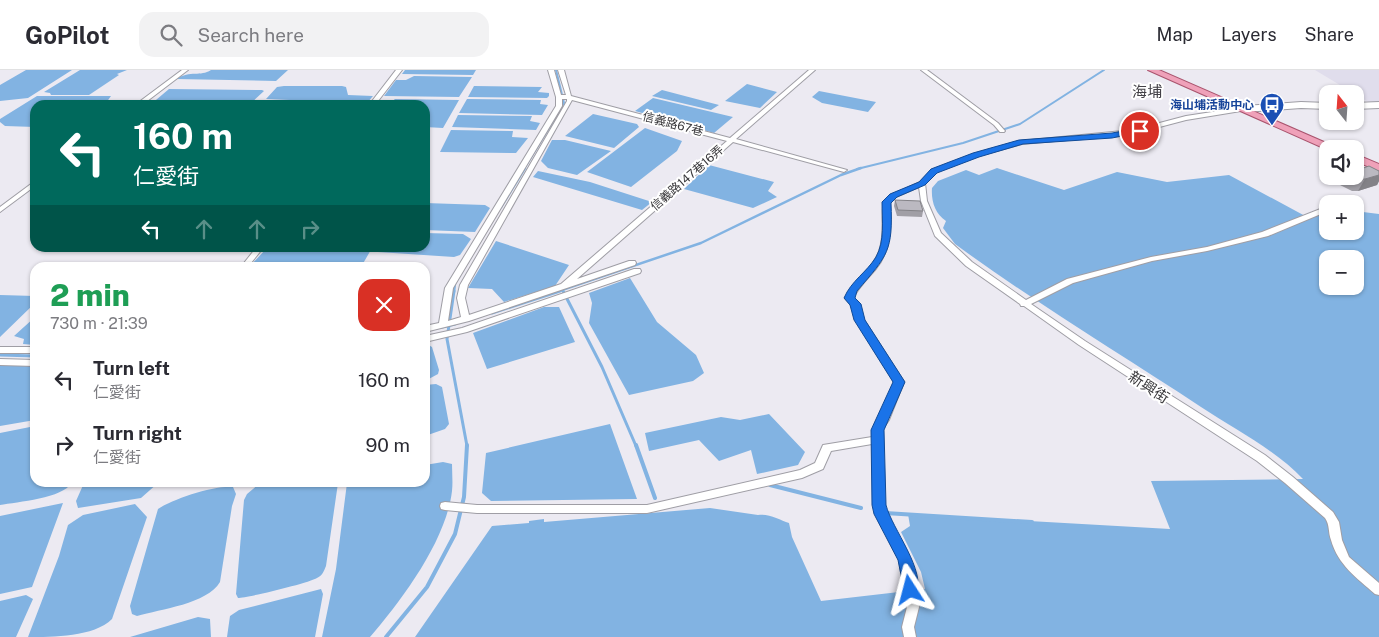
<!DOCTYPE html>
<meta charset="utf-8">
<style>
body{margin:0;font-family:"Public Sans","Noto Sans TC",sans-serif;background:#f2f2f3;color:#2b2b33;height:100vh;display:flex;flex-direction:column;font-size:19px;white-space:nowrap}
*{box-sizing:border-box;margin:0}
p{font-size:16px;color:#7c7c81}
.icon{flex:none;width:28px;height:28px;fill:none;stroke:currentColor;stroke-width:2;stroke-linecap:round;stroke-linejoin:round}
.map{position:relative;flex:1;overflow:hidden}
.drawer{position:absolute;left:30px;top:192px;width:400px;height:225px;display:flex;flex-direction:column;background:#fff;border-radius:15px;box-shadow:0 1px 4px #0004}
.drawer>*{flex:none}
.guide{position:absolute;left:30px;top:30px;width:400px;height:152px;border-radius:15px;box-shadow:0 1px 4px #0004;background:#00695c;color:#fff;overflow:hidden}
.needle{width:32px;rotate:343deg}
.buttons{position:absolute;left:1319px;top:15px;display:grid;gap:10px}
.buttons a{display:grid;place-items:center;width:45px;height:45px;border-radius:10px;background:#fff;box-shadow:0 1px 4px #0004;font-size:25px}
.pin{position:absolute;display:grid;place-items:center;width:42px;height:42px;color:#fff;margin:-21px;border:2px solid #fff;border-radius:50%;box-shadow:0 1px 5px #0007}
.me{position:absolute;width:55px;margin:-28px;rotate:351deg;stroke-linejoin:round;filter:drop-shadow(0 0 4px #0008)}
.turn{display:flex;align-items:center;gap:18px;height:105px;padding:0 20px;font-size:22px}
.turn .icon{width:65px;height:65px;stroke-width:2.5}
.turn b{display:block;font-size:35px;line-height:42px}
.lanes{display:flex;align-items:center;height:48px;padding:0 20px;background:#0003;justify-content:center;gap:25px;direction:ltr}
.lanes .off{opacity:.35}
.round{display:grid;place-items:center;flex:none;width:52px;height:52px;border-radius:15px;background:#f2f2f3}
.headline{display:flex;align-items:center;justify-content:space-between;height:85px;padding:0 20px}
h1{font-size:30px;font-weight:800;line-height:38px;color:#1e9e55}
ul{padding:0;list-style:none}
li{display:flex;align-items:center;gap:15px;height:65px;padding:0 20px}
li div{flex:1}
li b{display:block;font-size:19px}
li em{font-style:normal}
header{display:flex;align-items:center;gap:30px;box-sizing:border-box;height:70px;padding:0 25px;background:#fff;border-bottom:1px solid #e1e1e2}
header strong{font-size:24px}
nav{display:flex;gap:28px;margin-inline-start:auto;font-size:18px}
.search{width:350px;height:45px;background:#f2f2f3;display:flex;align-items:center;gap:12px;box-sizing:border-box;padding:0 18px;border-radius:15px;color:#7c7c81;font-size:19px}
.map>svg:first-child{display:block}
.built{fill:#e0ddec}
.water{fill:#82b3e2;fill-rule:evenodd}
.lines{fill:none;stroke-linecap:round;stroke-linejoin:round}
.stream-far3{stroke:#82b3e2;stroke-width:2}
.stream-far2{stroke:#82b3e2;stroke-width:2.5}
.stream-far1{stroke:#82b3e2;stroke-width:3}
.stream{stroke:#82b3e2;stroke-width:4}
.street-casing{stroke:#9f9ea5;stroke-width:2}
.secondary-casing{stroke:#9f9ea5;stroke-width:2}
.primary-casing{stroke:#a9546e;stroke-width:2}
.street{fill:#fff;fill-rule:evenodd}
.secondary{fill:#fff;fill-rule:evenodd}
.primary{fill:#efa1b9;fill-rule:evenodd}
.wall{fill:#a19fa6}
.shaded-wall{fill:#838287}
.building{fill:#bbb9c1;stroke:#838287}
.route{fill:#1a73e8;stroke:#114b97}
.labels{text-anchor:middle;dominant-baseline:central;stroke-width:4;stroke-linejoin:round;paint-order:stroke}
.far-transit-label{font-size:12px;font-weight:bold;fill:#164399;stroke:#fff;text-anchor:end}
.far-street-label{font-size:12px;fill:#39383b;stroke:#fff}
.far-quarter-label{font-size:15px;fill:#434147;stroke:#fff}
.street-label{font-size:15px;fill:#39383b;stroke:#fff}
</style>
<header>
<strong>GoPilot</strong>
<div class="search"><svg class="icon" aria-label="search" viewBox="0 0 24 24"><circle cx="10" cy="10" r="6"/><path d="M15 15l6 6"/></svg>Search here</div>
<nav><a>Map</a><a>Layers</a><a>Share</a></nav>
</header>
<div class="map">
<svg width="1379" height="567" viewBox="0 0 1379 567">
<rect width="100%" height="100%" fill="#eceaf2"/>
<path class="built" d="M1315,0H1379V33H1370Z"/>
<path class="water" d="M26,0H72L28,28L0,31V15Z
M80,0H127L117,4L119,5L89,25H51L50,23L44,22Z
M211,0H288L276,11L176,9C191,0 200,7 211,0Z
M405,0H476L473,5L402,4Z
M414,6L472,7L459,27L384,26L396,10H406Z
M747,14L777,22L760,38L725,31Z
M284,16H342L346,17L348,25L373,26L367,33H360L266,29L277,17Z
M474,16L542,17L538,22L549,23V26L547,28L468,27Z
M169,19L262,20L264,21L249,35H150Z
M662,20L719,35L711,40L652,26Z
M819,21L876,32L868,42L822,33L812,27Z
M37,26H111L106,33L132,34L35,35V57L5,56L0,52V49Z
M653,28L733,47L714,63L635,41Z
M395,29L459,30L443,58L425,57V35H378L390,33Z
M467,29L541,30L540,34L548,35L542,45L459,43Z
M593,44L637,54L639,57L614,78L565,66Z
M458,45L532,46L530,51L540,53L536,60L452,57Z
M645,58L682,71L677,81L631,117L587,102Z
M451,60L513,61L512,67L528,68L516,83L440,82Z
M552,70H565L611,81L577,105L548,98L541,91Z
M709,95L774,112L768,121L777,127L753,138L684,119Z
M997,98L1064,120L1117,102L1167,112L1229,105L1307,147L1327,141L1328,161H1355V141L1379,144V567H415L492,456L529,453V451L544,449V452L710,438L758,445C769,443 780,450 789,453L792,467L821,531L925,519L921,502L901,462L910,456L908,444L1170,459L1151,411L1303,409C1277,381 1233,358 1201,337C1119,283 1034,232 955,174L943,158L946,151C935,144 931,131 932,118L938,111L966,100L979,105ZM1328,189H1355V216H1328Z
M538,101L590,112L652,132L642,140L533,107Z
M425,133L485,135L490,138L475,162L425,160Z
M425,163L463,164L471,169L460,185L454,187L378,182L381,178H425Z
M496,171L569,195L555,216L504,232L492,219L468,218Z
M267,178H372L361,197H249Z
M630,208L657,252L696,285L704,303L693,311L629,325L589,253L592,233L589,223Z
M0,225L35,226V233L0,267Z
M544,237H559L575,272L487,299L473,263Z
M35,247V275L23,274L24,269L14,266Z
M425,273L432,277L439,300L438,304L425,311Z
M0,295L35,296V350L0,356Z
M436,314L442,317L449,354L445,359L425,366V315Z
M769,344L805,382L798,395L757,404L751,380L719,391L699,370L649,381L645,363L721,347L740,350Z
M610,354L637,429L491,431L482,423L486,383Z
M35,356V412L71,413C64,428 17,432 0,435V363Z
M443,392L452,394C452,403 453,412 452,421C446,471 402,530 370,567H322L336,499L347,413L425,412V395Z
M84,413V412L158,413L141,428L78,438L76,431Z
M260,413H338L326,496C324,501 322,506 317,508C309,513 247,528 238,528L236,524L244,430L247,424Z
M233,417L236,424L232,436L220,512C207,534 161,539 137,546L132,544L130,536L158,439C173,429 215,415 233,417Z
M63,433L32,517L0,524V446Z
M135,434L147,447L112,549C94,567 53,567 28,567L59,486L68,455L83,445Z
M321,519L323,524L315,567H227L230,546L239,540Z
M26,525L33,529L16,567H0V531Z
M198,547L210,549L211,567H130Z"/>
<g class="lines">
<path class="stream-far3" d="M524,99L564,33L556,0
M857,99L963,73L1020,54L1104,0"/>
<path class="stream-far2" d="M501,137L525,98
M454,222L455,213
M556,222L701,173L841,105L861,98"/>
<path class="stream-far1" d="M454,221L447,269L467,376
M563,221L602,297L636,376
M492,243L560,221
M442,257L455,254
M0,285L35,286"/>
<path class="stream" d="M636,375L655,428
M770,415L861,438
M885,443L1032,452
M386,567L427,517L455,464L464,427L467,375"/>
<defs>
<path id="street" d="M182,0H188L142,35H135Z
M396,0H402L375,35H369Z
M548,0H554L561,25H566L558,0H564L571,26L730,68L809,0H815L736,69L847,100L844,102L733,72L577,209L629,191H635L636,193L635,195L469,251L425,262V256L439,253L445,218L556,36V27ZM562,29H567V31L460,215L457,228L461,247L448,251L453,218L562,36ZM572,30L727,71L561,214L469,245L465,228L468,215Z
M921,0H927L998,53L1005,61L1004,62H1000L994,55Z
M1245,37L1248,39L1247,40L1186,50L1133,64L1022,74L978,86L936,102L925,113L927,131L941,163L972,192L1026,230L1067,209L1151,187L1207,177L1262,162L1328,136V141L1268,166L1207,181L1152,191L1073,213L1031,234L1085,271L1265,385L1293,407L1333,442L1339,452L1342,470L1349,487L1379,513V525L1375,524C1357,508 1338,495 1331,470C1328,462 1330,455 1325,448L1285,413L1257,391L1079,275L1024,236H1021L1020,234L966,196L935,166L921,131L919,117L896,127L889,133C891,157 892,180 875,200C867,209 859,217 853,228L859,234L864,250L904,312L889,350L882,360L884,435L886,444L911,490L919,537L914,557L916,567H904L902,557L907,537L899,490L876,444L874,435L872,374L831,381L823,399L802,408L647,443H477L445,440L441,439L440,436L441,433L445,432L477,435H647L800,400L815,393L823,375L872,367V360L880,349L894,312L856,250L851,235L845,228C854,210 873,199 879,181C886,163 880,146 884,131L892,125L920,112L932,100L974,84L1020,71L1133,60L1186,46Z
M35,111V116L0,142V137Z
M1352,128L1354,129V131L1348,134H1338Z
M256,178H263L247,198H240Z
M634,199H640L641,201L640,203L467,262L425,272V266L462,258Z
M0,277H35V283H0Z
M0,289L35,290V296L0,295Z"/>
<path id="secondary" d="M1301,32L1328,33V39L1301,38L1245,42L1241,39L1245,36Z
M1379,32V38L1355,39V33Z"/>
<path id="primary" d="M1148,0H1159L1340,79L1328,80Z
M1355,84L1379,94V101L1355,91Z"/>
</defs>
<use href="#street" class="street-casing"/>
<use href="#secondary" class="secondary-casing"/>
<use href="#primary" class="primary-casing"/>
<use href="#street" class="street"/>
<use href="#secondary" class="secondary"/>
<use href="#primary" class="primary"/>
</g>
<path class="wall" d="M1379,101V111L1377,115L1358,121H1352L1340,115L1346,106H1355Z
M895,130L923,141L922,147L897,146L894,136Z"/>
<path class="shaded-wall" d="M1379,105V111L1377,115L1358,121L1365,109Z"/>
<path class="building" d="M1369,96L1379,101V105L1365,109H1359L1354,106H1355V101Z
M895,130L920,131L923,141L898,140Z"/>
<path class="route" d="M1140,58L1143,59V62L1112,68L1023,74L979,87L937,103L925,115L897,127L891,133C893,181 888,185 857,221L855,228L861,234L865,250L905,312L884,360L886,435C892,459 927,501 916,525L910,527L905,525L898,490L874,444L872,435L871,360L893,312L854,250L850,235L844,228C851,211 867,202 876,187C885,171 882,150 882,132L890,124L919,112L931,99L973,83L1019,70L1112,63Z"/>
<defs>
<symbol id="bus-pin" viewBox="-11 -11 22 30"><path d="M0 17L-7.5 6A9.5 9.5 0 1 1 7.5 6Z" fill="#1a4fb4" stroke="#fff"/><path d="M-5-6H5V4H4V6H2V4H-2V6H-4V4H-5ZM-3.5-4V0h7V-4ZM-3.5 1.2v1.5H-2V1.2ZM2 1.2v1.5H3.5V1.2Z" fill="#fff"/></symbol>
</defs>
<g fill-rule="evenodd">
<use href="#bus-pin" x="1258" y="21" width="28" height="38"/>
</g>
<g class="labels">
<g class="far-transit-label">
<text x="1254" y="35">海山埔活動中心</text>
</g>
<g class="far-street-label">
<text transform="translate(673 54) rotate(15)">信義路67巷</text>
<text transform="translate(687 108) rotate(-41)">信義路147巷16弄</text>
</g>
<g class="far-quarter-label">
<text x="1147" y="21">海埔</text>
</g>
<g class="street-label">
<text transform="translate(1149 317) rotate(33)">新興街</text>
</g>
</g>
</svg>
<div class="buttons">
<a><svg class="needle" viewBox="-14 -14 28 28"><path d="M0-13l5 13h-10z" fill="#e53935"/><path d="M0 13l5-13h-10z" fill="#7c7c81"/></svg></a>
<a><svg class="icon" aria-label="sound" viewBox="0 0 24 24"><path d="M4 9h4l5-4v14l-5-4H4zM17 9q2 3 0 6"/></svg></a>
<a>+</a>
<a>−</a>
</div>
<div class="pin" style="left:1140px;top:61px;background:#d93025"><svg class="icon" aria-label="arrive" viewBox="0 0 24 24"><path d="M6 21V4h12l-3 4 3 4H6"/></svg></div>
<svg class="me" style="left:910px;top:520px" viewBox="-20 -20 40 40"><path d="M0-17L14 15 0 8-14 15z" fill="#1a73e8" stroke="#fff" stroke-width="4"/></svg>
<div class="guide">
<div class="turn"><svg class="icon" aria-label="left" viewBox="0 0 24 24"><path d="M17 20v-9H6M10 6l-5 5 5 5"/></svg><div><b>160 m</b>仁愛街</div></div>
<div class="lanes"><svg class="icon" aria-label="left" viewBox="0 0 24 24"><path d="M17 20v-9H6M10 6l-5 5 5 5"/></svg><svg class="icon off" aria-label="ahead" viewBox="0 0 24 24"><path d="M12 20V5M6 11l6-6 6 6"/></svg><svg class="icon off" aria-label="ahead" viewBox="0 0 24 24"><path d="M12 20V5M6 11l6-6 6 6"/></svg><svg class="icon off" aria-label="right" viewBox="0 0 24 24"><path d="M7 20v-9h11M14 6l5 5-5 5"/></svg></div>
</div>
<section class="drawer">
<div class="headline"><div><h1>2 min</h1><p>730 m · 21:39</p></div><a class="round" style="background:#d93025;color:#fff"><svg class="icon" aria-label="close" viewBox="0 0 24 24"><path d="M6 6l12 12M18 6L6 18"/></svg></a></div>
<ul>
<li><svg class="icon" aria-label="left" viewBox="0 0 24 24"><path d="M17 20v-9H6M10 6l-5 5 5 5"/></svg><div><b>Turn left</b><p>仁愛街</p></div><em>160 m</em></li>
<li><svg class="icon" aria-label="right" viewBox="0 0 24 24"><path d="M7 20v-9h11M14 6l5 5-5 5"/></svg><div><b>Turn right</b><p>仁愛街</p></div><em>90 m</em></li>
</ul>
</section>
</div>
